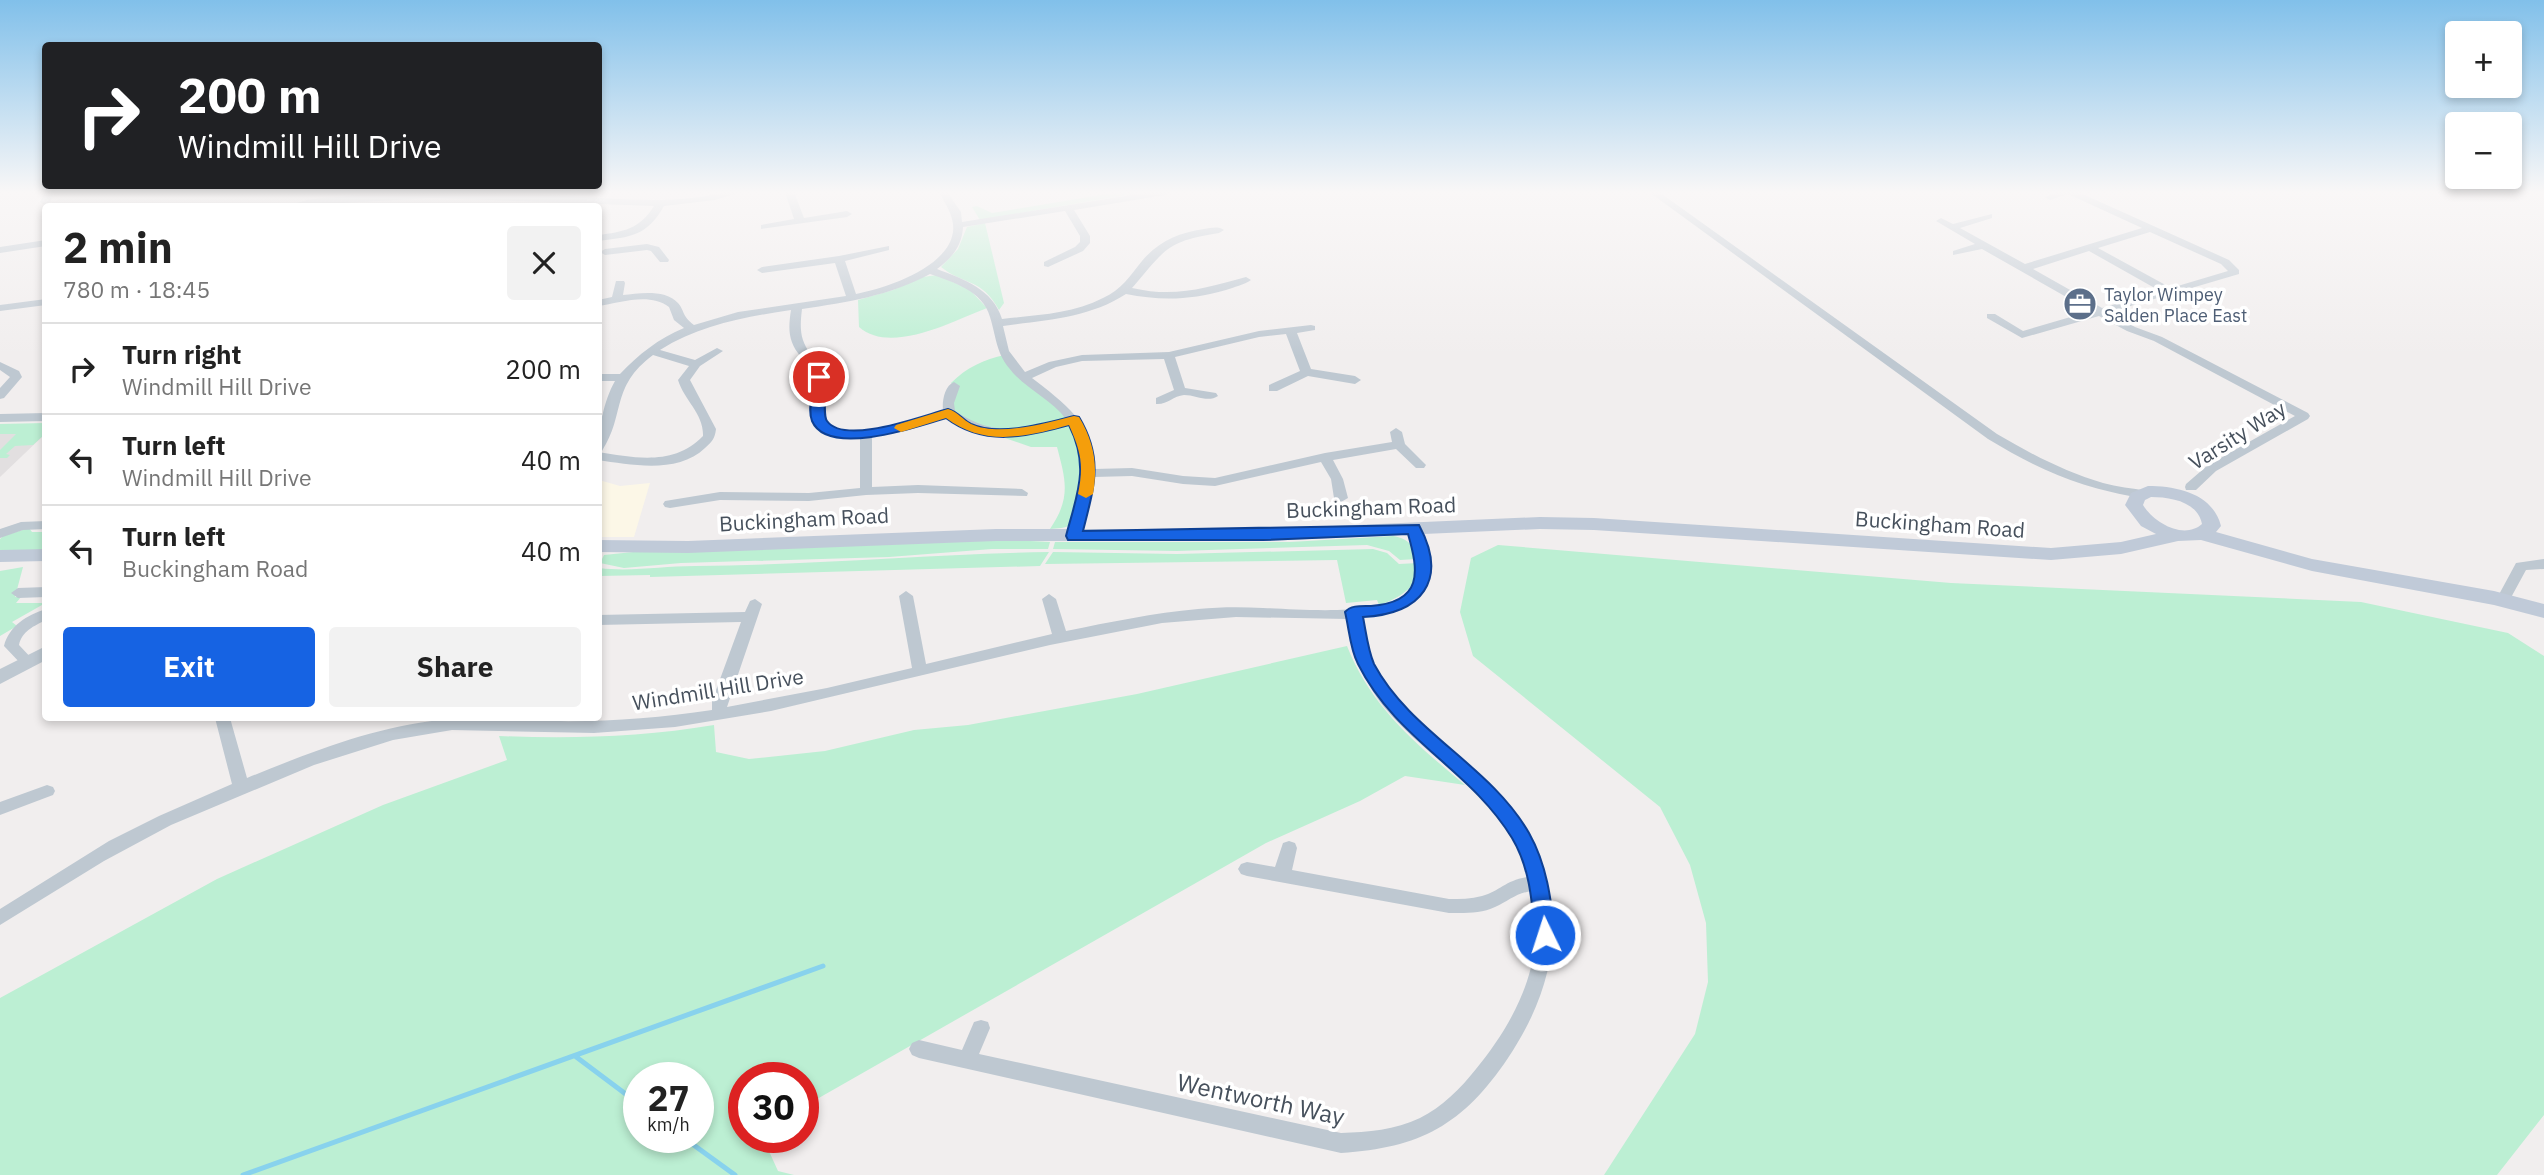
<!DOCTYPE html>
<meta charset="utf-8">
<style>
body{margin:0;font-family:"IBM Plex Sans",sans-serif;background:#f2f2f2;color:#222;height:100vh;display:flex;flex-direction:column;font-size:26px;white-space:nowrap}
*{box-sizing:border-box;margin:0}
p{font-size:23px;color:#767676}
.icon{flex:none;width:38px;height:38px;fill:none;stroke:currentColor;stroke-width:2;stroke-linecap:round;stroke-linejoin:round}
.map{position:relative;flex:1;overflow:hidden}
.details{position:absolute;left:42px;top:203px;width:560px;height:518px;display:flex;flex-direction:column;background:#fff;border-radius:7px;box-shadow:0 4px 10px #0003}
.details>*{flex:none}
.top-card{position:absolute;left:42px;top:42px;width:560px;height:147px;border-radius:7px;box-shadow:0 4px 10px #0003;background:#202124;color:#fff;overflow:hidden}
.controls{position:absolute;left:2445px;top:21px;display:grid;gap:14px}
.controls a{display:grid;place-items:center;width:77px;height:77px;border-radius:7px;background:#fff;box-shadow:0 4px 10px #0003;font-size:35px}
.speed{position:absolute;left:623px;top:1062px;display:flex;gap:14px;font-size:35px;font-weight:700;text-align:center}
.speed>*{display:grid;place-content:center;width:91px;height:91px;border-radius:50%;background:#fff;box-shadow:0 4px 10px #0003;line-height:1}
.speed small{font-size:18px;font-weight:400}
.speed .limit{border:10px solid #d22;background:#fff;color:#111}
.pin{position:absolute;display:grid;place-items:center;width:60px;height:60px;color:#fff;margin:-30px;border:4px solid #fff;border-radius:50%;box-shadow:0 2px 7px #0007}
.me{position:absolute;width:77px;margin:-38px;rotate:356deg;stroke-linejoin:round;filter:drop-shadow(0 0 5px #0008)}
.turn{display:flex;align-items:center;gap:24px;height:147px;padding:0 21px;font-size:32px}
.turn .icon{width:91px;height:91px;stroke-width:2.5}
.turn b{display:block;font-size:49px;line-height:60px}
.round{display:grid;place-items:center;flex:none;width:74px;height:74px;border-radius:7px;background:#f2f2f2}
.summary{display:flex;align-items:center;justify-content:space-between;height:119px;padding:0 21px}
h1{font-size:42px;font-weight:700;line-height:52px}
.cta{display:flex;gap:14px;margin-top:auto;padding:14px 21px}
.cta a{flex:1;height:80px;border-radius:7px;background:#1663e3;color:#fff;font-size:28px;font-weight:700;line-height:80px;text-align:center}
.cta a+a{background:#f2f2f2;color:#222}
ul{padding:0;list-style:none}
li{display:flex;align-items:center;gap:21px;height:91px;padding:0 21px;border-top:2px solid #e0e0e0}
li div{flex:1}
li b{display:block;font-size:26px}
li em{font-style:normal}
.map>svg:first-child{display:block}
.commercial{fill:#fcf7e7}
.education{fill:#e2dfe0}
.green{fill:#bcefd3;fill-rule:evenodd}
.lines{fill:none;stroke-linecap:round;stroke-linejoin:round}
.stream{stroke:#88d2ed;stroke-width:5}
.minor{fill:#bec8d1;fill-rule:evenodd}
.tertiary{fill:#bec8d1;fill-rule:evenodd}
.secondary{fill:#c0cad8;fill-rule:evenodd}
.route{fill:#1663e3;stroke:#0e4094;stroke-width:2}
.slow{fill:#f59e0b}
.labels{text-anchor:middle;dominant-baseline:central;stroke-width:7;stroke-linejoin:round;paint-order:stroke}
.far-service-label{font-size:18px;fill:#4e5e75;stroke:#fff;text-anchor:start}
.street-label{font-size:21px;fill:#46505c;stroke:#fff}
.near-street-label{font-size:24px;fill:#46505c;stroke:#fff}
</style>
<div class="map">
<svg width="2544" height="1175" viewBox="0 0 2544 1175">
<rect width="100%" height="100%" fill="#f1eeee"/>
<path class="commercial" d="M599,480L620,486L650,483L634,537H599Z"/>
<path class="education" d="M0,430L45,434L0,477Z"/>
<path class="green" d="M1119,192H1144L980,220L972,207L977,206L992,213Z
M985,223L1004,303L999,310C982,278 963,285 941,267L958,249L967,227Z
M937,275L969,289L987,308C953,321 891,355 859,327L858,300L893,290L923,277Z
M1005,355L1074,420L989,434L949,413L954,386L951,383C966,368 984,359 1005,355Z
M45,423V434L33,445L15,446L6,454L10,455L7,458H0V450L16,434H0V424Z
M1068,425C1089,436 1085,508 1071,524C1066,529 1057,528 1050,529C1071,498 1066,481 1057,447H1031L1002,437Z
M29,528L32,532H45V551L7,552L0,550V539L3,536Z
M1393,536C1409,539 1412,544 1417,559L1400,560L1389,551L1367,545L1177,551L1053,549L1055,542H1290Z
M995,539L1050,542L1048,549H992L889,557L681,563L624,568L600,563L604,555L633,552Z
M1498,545L1951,583L2361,602L2508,633L2544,656V1115L2497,1175H1604L1695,1034L1708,982L1706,923L1690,865L1660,807L1473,656L1460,612L1471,558Z
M1373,549L1387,553L1399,564L1418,563C1420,587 1399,598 1379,605L1377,600L1346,603L1337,560L1045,564L1053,552L1177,554Z
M1049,552L1040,566L650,577V575L599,576V568C631,572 662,566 695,566C813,565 931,554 1049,552Z
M23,567L15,597H21L16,603H42L45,599V607L42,605L12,622L17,626L0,636V571Z
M1347,646C1371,707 1416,744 1465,785L1405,776L1360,801L1266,843L803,1107V1078H744V1138H774L768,1149L778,1171L794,1175H0V998L217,879L383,805L507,760L499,736C572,739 642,737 714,725L716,752L749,759L825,751L914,730L968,725L1137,694ZM639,1078H698V1138H639Z"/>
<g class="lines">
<path class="stream" d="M575,1056L639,1104
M684,1138L735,1175
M243,1175L823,966"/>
<path class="minor" d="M45,192H54L50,202L45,205L40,202Z
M726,192H741L715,200L664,206C647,236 631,237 598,241V235C623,232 640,229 654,206L431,198L291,206C305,197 332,198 348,196C421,189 494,193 567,196C620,199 674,205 726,192Z
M785,192H794L804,218L847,211L852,214L847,217L761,229V225L794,219Z
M939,192H947L961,212L962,222L1150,192H1170L1165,195L1074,210L1090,236V243L1083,251L1048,267L1044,266V262L1075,247L1080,242V236L1065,211L963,227C962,246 952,258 937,269C963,279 993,289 1002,319C1036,315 1072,314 1103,298C1121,290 1130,276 1142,261C1159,241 1178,233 1204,229C1211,228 1218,226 1224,230L1219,233C1166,241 1165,250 1132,288C1176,298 1204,288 1246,277L1251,280C1244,285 1234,287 1226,290C1191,300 1161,301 1126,294C1089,318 1046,320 1003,326L1009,351L1025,372L1049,362L1082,355L1169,352L1259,331L1311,325L1315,326V330L1297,333L1311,369L1355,376L1361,380L1355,384L1308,376L1277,391H1269V385L1300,371L1286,334L1259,337L1175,357L1185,388L1216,393L1218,396C1208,403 1196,395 1184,395C1173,396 1167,405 1156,404V398L1174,390L1164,359L1082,361L1056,367L1032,378C1064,403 1095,424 1094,469L1132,468L1183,476L1215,478L1325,453L1392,442L1390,432L1396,428L1402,432L1405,444L1426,465L1424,468H1416L1396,449L1333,460L1343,479L1348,498L1341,502L1334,498L1331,479L1321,462L1215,486L1183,484L1132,476L1094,477L1081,536L1074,540L1067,536C1078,499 1090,460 1070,425C1025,437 990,445 948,417L906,431L872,437V487L918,485L1022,489L1028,493L1027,496L918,493L866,495L809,501L720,500L670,508L665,507L663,504L665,501L720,492L809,493L860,488V439C835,439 808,432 812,402C813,393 816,384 813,375C810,368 805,362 801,357C788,342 788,329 791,310C745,317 700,325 660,350L695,360L717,348L723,351L700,366L690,380L716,429C715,438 712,442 705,448C678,474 632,465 598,460V452C636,458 674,466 703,436C704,414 684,400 678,380L689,366L653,355C610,387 626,414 602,451L598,452C598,430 604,400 615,381H598V374H620C639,354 658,339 684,328L674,320L669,307C649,292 620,303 598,306V300L612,297L616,281H624L625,283L623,295C639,293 666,289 678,303C685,311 681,315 694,325L738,312L846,296L835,263L762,273L757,270L762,267L839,256L889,246V250L845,261L856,294C886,288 948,268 953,232C955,216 945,204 939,192ZM930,274C953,282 983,291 990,317C996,336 996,352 1009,368C1024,388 1050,398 1066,419C1023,430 994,437 955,411L954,403L960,386L954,382C944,386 942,402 943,411C919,419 841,448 825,420C818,407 829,390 825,377C823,368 816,361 811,354C799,340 800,326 802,309C848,302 889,296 930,274Z
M1649,192H1659L1997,434C2031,454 2065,472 2103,483C2117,487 2132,488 2147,491L2148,494L2142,498C2081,488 2041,471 1988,439Z
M2058,192H2078L2229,260L2239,270V274L2110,312L2135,327L2162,337L2308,413L2310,416L2308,419L2216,471L2196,490H2186L2185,487L2186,484L2208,465L2295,416L2154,341L2127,331L2099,316L2022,338L1987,318V314H1995L2023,331L2091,311L1982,249L1953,255V251L1975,244L1936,221L1941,218L1953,224L1992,214V218L1960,228L2025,264L2142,228L2068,194L2050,200L2045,197ZM2150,232L2221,264L2228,271L2171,288L2098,248ZM2089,251L2160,291L2102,308L2033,269Z
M46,240V246L0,253V247Z
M647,244L659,247L669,260L668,262H660L651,251L647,250L605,255L600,252L605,249Z
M46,299V305L0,311V305Z
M0,362L19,371L22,377L4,398L0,399V388L10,377L0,370Z
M46,413V421L0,422V414Z
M46,521V529L23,530L0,538V529L21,522Z
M1414,525L1421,529C1439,590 1425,610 1361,618C1378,712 1430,724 1490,785C1570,868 1571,964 1508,1058C1463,1125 1420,1148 1341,1153L919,1058L912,1055L909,1049L912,1043L919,1040L962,1050L974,1022L981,1020L988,1022L990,1028L979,1054L1341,1133C1368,1132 1395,1130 1420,1118C1442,1107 1461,1088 1476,1069C1517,1019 1548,957 1532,891C1516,893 1509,901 1495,907C1481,914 1464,913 1449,913L1247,876L1241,874L1238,869L1241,864L1247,862L1275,867L1283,843L1289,841L1295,843L1297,848L1292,870L1449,899C1460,899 1471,899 1482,896C1500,891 1506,880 1528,877C1509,799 1432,765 1384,707C1363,681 1353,651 1347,619L1236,617L1162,623L1050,645L771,711L675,727L594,733L452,730L393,740L314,765L171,825L104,861L0,925V909L109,841L159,816L232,784L215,718H230L247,778C309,753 373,727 440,720C478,716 515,720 552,721C606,722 659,718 712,710V701L741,622L598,625V615L745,612L750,601L755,599L762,604L727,707L827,688L912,668L899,596L906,591L913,596L926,664L1052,634L1042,599L1049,594L1056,599L1066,631C1110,622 1154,613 1198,609C1220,607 1241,607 1263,608C1299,609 1377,617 1405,594C1425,578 1413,550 1407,529Z
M2544,559V569L2526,570L2508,603H2498L2496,600L2516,563Z
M46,587V597L18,598L11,593L18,588Z
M46,609V620C34,626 22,631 19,645L35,662L33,666H23L4,646C9,626 27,615 46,609Z
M47,785L53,787L55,791L53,795L0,815V802Z"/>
<path class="tertiary" d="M46,646V660L0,684V669Z"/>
<path class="secondary" d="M2148,486C2178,486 2213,494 2221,526L2216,532L2312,559L2494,591L2544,604V618L2494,605L2312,571L2201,540L2178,541L2121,554L2051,560L1594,530L1540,529L1263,541H996L688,553L598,552V540L688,541L996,529H1263L1540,517L1594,518L2051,548L2121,542L2156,534L2141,526L2125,505L2131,493ZM2151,497C2171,497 2198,502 2202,524C2184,540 2154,523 2143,505L2145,500Z
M46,549V561L0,562V550Z"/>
</g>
<linearGradient id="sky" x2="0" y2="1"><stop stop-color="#81c0ea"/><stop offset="0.54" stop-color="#f9f7f7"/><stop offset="1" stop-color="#f9f7f7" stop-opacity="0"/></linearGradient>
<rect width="2544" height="356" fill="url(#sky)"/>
<path class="route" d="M819,373L826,377C827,388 822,414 827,421C845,446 924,415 948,409C958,412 963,420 971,424C999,437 1046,423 1074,416L1079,417C1104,459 1094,487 1083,531L1419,525C1449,581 1421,614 1363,617C1366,632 1368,650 1374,664C1411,733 1490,765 1529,833C1547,865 1551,899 1555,935L1552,941L1545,944L1538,941L1535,935C1532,902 1530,868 1512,838C1470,769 1396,740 1358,664C1350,649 1349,628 1345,612C1351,605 1361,606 1371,606C1423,602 1419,572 1408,534L1263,540H1068L1066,536C1077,494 1090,467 1069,425C1026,437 984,447 946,418C920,426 828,458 812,421C807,408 814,391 813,377Z"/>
<path class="slow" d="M948,409C958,412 963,420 971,424C999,437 1046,423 1074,416L1079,417C1094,442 1098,465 1093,494L1086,498L1078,494C1084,465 1081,452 1069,425C1026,437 984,447 946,418L901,432L894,428L896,425Z"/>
<defs>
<symbol id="office-disc" viewBox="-11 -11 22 22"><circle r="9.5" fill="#5c6f8a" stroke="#fff"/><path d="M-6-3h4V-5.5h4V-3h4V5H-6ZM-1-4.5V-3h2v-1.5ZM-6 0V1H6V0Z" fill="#fff"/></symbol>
</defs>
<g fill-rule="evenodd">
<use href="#office-disc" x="2061" y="285" width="38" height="38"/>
</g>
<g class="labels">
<g class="far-service-label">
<text x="2104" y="294">Taylor Wimpey<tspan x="2104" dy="21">Salden Place East</tspan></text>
</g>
<g class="street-label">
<text transform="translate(2237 435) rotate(-32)">Varsity Way</text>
<text transform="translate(1371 507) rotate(-2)">Buckingham Road</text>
<text transform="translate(804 519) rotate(-3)">Buckingham Road</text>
<text transform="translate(1940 524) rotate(4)">Buckingham Road</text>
<text transform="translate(718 689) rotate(-9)">Windmill Hill Drive</text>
</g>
<g class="near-street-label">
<text transform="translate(1261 1099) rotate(12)">Wentworth Way</text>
</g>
</g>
</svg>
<div class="controls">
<a>+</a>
<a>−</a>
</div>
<div class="speed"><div>27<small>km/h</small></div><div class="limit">30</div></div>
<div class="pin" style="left:819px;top:377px;background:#d93025"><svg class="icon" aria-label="arrive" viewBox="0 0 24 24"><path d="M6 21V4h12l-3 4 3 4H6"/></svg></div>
<svg class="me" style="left:1545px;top:935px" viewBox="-20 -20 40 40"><circle r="17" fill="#1663e3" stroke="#fff" stroke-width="3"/><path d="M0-11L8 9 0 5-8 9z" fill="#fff"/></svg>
<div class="top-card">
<div class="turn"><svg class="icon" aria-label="right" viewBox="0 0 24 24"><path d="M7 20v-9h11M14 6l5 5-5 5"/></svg><div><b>200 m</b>Windmill Hill Drive</div></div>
</div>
<section class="details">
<div class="summary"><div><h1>2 min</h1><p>780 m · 18:45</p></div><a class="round"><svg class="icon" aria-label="close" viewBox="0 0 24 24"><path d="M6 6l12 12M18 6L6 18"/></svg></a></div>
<ul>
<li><svg class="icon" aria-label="right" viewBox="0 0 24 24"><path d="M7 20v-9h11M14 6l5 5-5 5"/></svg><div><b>Turn right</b><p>Windmill Hill Drive</p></div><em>200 m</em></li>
<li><svg class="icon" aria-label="left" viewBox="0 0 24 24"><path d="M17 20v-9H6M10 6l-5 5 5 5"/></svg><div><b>Turn left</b><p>Windmill Hill Drive</p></div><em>40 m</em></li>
<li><svg class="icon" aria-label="left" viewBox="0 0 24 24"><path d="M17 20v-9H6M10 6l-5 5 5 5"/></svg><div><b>Turn left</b><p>Buckingham Road</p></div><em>40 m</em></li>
</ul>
<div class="cta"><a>Exit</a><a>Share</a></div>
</section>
</div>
